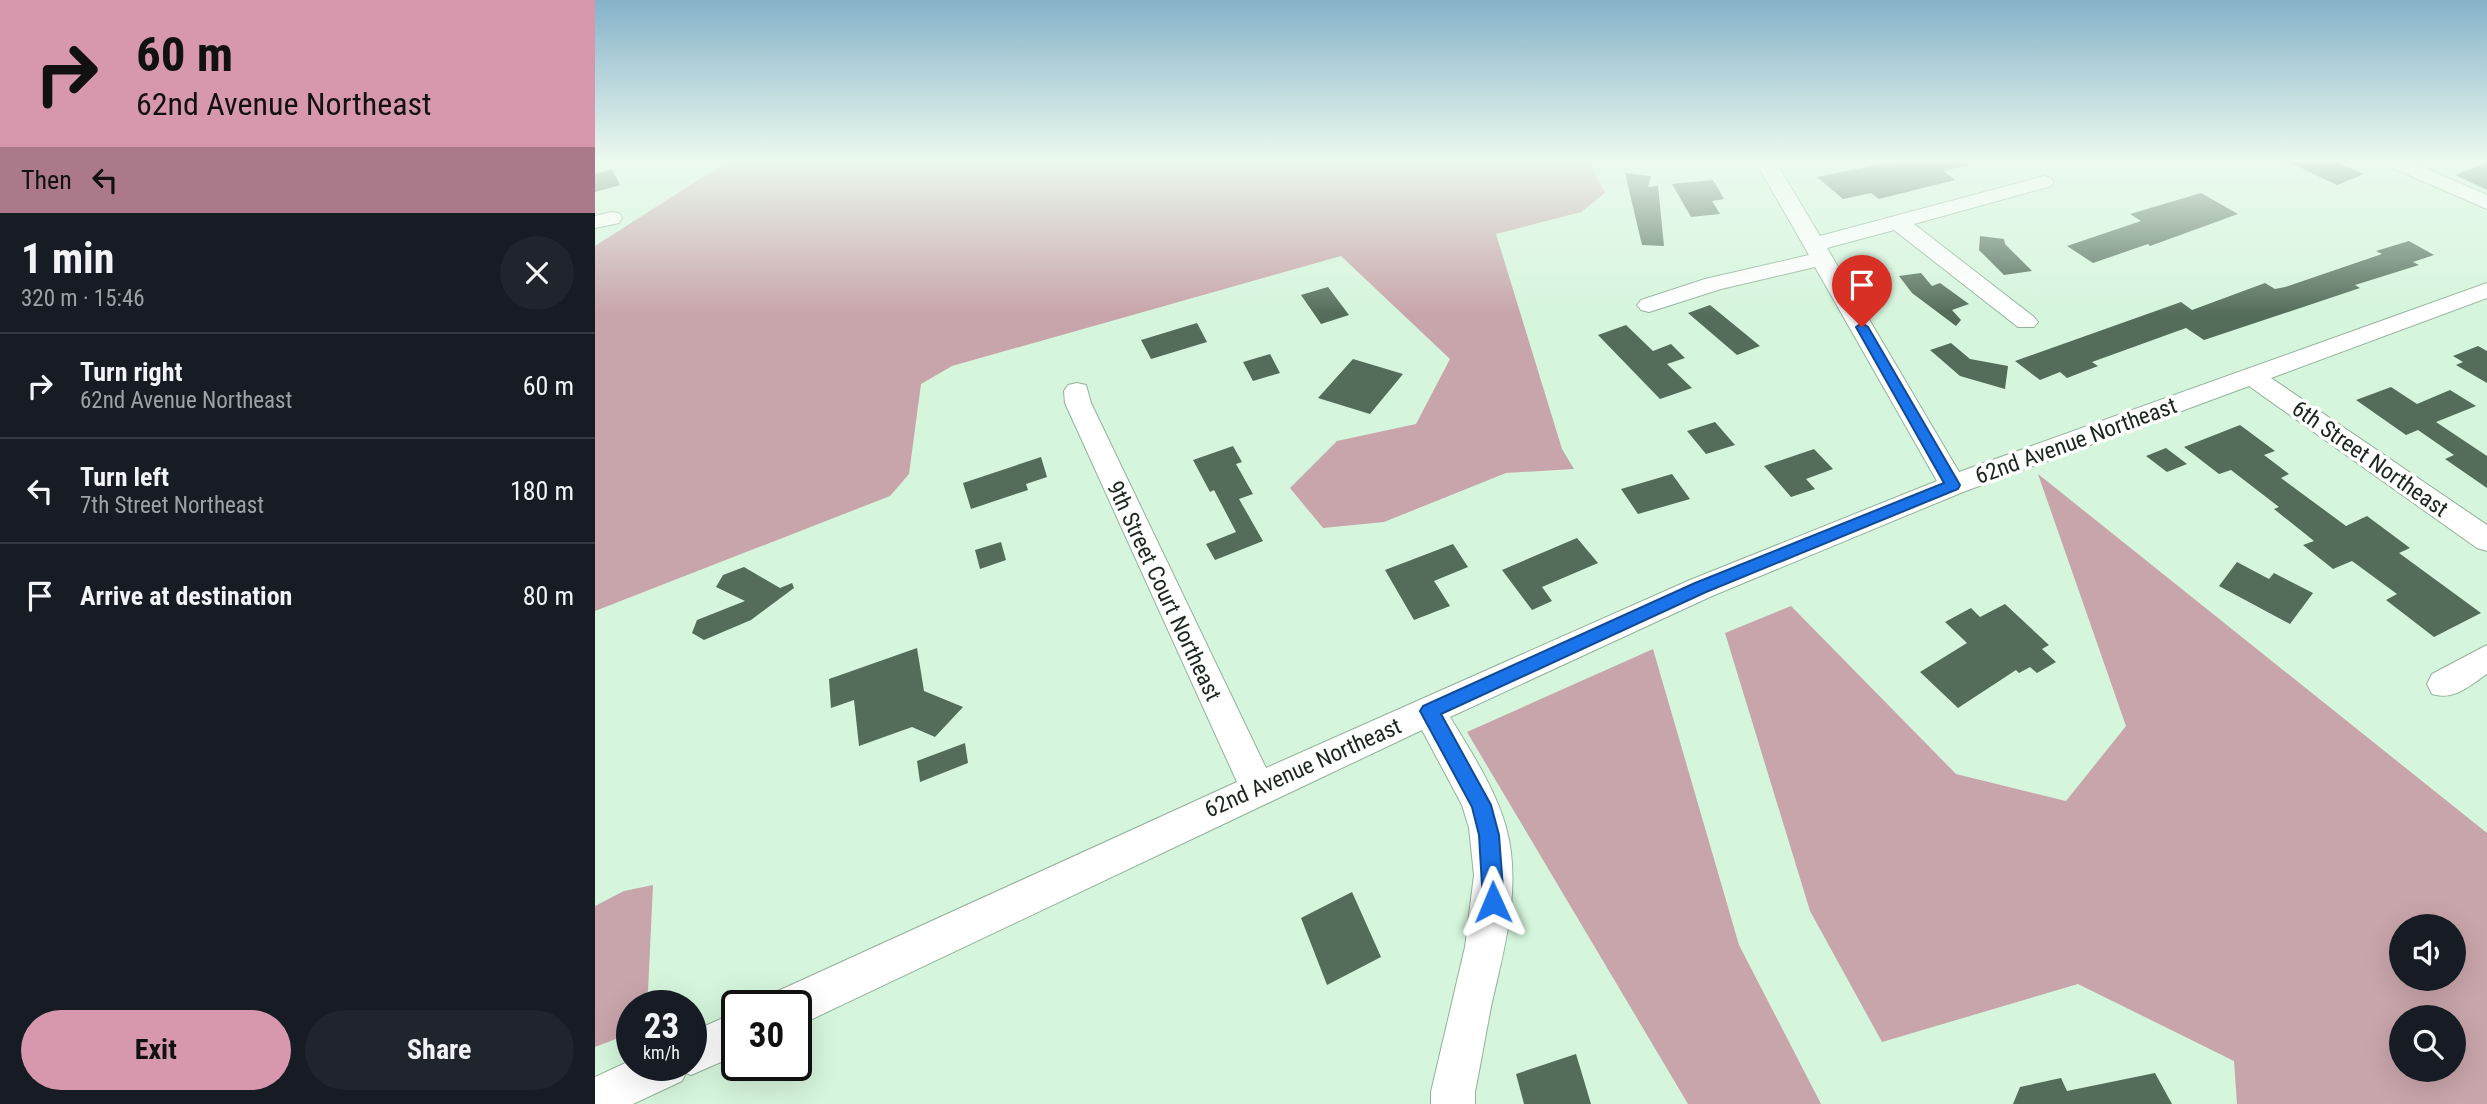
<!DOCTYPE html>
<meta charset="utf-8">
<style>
body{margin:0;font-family:"Roboto Condensed",sans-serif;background:#20242c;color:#f1f3f6;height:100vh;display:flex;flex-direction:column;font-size:26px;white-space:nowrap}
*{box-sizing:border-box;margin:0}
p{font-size:23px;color:#9ea1a6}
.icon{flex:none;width:38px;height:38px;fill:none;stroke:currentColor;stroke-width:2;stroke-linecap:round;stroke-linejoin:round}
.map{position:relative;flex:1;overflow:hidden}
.details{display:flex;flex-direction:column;background:#171b24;width:595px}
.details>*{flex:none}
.top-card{background:#d798ae;color:#111;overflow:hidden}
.tools{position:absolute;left:1794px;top:914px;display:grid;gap:14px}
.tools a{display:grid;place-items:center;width:77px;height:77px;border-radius:50%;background:#171b24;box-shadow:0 7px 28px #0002;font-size:35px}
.speed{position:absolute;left:21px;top:990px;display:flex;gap:14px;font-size:35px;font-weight:700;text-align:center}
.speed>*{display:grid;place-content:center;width:91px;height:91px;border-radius:50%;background:#171b24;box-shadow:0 7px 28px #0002;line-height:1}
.speed small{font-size:18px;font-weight:400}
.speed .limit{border:4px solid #111;border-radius:10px;background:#fff;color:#111}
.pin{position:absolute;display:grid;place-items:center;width:60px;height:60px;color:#fff;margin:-72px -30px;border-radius:50% 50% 50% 0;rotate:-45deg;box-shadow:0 0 7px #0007}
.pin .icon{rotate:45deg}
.me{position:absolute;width:77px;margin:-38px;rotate:359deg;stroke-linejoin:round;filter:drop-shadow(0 0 5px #0008)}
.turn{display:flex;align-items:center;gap:24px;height:147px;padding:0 21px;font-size:32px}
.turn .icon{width:91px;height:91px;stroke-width:2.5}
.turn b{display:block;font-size:49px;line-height:60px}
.then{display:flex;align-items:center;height:66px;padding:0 21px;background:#0003;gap:14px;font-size:26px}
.round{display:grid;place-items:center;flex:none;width:74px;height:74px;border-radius:37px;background:#20242c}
.overview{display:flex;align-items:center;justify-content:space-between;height:119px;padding:0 21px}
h1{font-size:42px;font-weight:700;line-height:52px}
.button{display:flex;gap:14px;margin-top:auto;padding:14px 21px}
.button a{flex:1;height:80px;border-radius:42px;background:#d798ae;color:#111;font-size:28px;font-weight:700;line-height:80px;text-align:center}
.button a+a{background:#20242c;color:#f1f3f6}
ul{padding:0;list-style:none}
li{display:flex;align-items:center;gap:21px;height:105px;padding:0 21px;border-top:2px solid #363941}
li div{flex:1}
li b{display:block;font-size:26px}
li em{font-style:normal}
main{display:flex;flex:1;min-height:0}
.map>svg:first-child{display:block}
.forest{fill:#c8a5aa;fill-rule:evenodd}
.building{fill:#546d5a}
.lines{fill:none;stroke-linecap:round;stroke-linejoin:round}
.minor-casing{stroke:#93b19a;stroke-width:2}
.minor{fill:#fff;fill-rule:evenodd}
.route{fill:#1a73e8;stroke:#114b97;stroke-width:2}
.labels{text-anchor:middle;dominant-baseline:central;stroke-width:7;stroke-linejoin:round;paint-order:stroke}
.street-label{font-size:23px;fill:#1b271e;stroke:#fff}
</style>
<main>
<section class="details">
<div class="top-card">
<div class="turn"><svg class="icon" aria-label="right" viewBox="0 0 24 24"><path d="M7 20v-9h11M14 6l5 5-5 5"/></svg><div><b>60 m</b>62nd Avenue Northeast</div></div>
<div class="then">Then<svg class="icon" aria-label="left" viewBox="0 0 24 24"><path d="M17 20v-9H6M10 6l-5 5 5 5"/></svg></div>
</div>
<div class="overview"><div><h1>1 min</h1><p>320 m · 15:46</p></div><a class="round"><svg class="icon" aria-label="close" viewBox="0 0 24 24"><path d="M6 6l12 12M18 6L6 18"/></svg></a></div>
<ul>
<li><svg class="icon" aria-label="right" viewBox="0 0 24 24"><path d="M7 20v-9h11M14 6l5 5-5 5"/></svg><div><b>Turn right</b><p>62nd Avenue Northeast</p></div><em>60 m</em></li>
<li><svg class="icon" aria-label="left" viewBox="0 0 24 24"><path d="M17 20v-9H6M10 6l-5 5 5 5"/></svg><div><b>Turn left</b><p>7th Street Northeast</p></div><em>180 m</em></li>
<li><svg class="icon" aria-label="arrive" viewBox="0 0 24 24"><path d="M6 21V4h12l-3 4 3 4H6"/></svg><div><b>Arrive at destination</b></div><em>80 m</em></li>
</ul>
<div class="button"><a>Exit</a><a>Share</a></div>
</section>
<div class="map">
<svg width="1892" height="1104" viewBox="0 0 1892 1104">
<rect width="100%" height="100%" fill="#d5f5dc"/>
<path class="forest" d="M136,159H993L1010,193L986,212L901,234L967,449L979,469L911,473L789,522L728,528L695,488L742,441L821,424L855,359L746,256L357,366L326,384L314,474L295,496L0,611V246Z
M1443,474L1892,833V1104H1642L1639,1061L1483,984L1287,1042L1215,911L1130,633L1196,606L1361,774L1471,801L1531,726ZM1806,926H1858V978H1806ZM1806,1017H1858V1069H1806Z
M1058,649L1144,945L1226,1104H1093L872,732Z
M58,885L53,991L45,1006H37C37,1037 25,1037 0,1047V906L29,891Z"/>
<path class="building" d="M1311,159H1372L1373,165L1349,171L1360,180L1284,199L1276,193L1248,199L1222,177Z
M1687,159H1735L1769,174L1742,185Z
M1892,162V190L1860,175Z
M17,169L25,185L0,192V174Z
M1030,173L1056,176L1053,187L1063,186L1069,246L1047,245Z
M1118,180L1129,199L1117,201L1125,214L1096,217L1077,184Z
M1606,193L1643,214L1555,246L1553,244L1498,263L1472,246L1546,221L1535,214Z
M1385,236L1409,239L1410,244L1437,271L1409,275L1384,250Z
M1814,241L1839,255L1818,262L1824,265L1760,285L1765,288L1609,340L1591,328L1497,362L1503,366L1472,378L1465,372L1445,380L1420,361L1586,302L1597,310L1670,283L1680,289L1690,287L1787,254L1781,251Z
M1326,273L1337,286L1345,283L1374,304L1357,310L1366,320L1361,326L1317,293L1304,276Z
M733,287L754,315L726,324L706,295Z
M1115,305L1165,346L1142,355L1093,313Z
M602,323L612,342L556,359L546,340Z
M1031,325L1058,351L1076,344L1090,358L1072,364L1097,388L1065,399L1003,335Z
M1356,343L1375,359L1413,366L1410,389L1365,376L1335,350Z
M1883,346L1892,351V383L1861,365L1868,362L1858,356Z
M675,354L685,373L658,381L648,362Z
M758,359L808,374L775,414L723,398Z
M1796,387L1822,404L1855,390L1881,406L1841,422L1892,456V488L1850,459L1859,455L1823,430L1811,435L1761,400Z
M1120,422L1140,445L1111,454L1092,431Z
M1645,425L1680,451L1669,455L1694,474L1686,478L1751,526L1772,516L1815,548L1804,553L1886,613L1839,637L1791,600L1802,594L1757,561L1738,569L1708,545L1719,541L1679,509L1684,507L1636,470L1624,474L1589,447Z
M638,446L647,462L641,464L658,494L644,499L668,541L620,560L611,544L641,532L619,490L615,492L598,460Z
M1571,448L1592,464L1572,472L1551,456Z
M1219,449L1238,469L1211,479L1220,489L1196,497L1169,466Z
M446,457L452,477L431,484L433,490L376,509L368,483Z
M1077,474L1095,499L1043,514L1026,489Z
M982,538L1003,563L947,587L957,601L937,610L907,570Z
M406,542L411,560L385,569L380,550Z
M858,544L873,567L839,581L855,606L819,620L790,570Z
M1642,562L1674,579L1679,573L1718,593L1695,624L1624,586Z
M149,567L185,588L197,583L199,588L156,620L109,640L97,633L102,620L150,601L121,587L128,575Z
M1410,604L1454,645L1447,649L1461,662L1442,673L1435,667L1424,673L1421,670L1363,708L1325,672L1372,643L1350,622L1376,608L1385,617Z
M322,648L329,691L368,707L340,737L317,727L264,746L259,700L236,708L234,679Z
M370,743L373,763L325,782L322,761Z
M757,892L786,957L732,985L706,918Z
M981,1054L996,1104H929L921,1074Z
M1560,1073L1577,1104H1418L1425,1087L1466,1078L1472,1091Z"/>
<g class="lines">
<defs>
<path id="minor" d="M1159,159H1179L1225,236L1449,176L1456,178L1459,182L1456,186L1319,224L1439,317L1443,322L1439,327H1423L1299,230L1232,248L1364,472L1892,283V298L1676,378L1892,525V551L1882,548L1654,386L1368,492L1117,596L855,717C876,752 900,788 911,827C927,885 910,946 897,1002C891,1032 886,1062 880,1092V1104H836V1092L870,947L879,875L874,828L867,805L827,730L213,1021L201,1025V1006H177L183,991L642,782L470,403L469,391L473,385L482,383L491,385L496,403L671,768L1095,580L1342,481L1220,267L1126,289L1054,312L1046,310L1042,305L1046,300L1110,279L1214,255Z
M1783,159H1809L1892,195V209L1786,163Z
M16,212L24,213L27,218L24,223L0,228V216Z
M1892,645V674C1874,686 1859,701 1837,694L1832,684L1837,674Z
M142,1012V1055L96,1075L91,1073L87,1081L38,1104H0V1077L37,1060V1066H96V1032Z"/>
</defs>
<use href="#minor" class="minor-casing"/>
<use href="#minor" class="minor"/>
</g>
<linearGradient id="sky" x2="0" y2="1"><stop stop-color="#86b2c9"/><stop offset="0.51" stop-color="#ecfaef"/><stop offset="1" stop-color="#ecfaef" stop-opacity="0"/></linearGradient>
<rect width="1892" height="314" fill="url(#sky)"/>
<path class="route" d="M1267,323L1273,327L1365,485L1363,489L1111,592L846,714L896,805L904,835L909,902L906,910L898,912L891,910L888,902L884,835L877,807L825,711L828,706L1100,583L1349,483L1261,327Z"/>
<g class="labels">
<g class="street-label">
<text transform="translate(1481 441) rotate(-20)">62nd Avenue Northeast</text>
<text transform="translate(1775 459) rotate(35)">6th Street Northeast</text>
<text transform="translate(569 591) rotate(65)">9th Street Court Northeast</text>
<text transform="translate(708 768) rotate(-24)">62nd Avenue Northeast</text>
</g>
</g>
</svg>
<div class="tools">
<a><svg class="icon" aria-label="sound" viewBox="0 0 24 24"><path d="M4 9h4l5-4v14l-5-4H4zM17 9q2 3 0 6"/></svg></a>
<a><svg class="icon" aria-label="search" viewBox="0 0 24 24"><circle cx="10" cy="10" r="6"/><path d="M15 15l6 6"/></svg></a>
</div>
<div class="speed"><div>23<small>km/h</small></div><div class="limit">30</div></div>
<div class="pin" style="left:1267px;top:327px;background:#d93025"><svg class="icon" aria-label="arrive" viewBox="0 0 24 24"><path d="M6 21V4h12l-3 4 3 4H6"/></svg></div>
<svg class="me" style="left:898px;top:902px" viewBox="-20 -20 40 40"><path d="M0-17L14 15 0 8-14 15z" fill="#1a73e8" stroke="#fff" stroke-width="4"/></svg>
</div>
</main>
